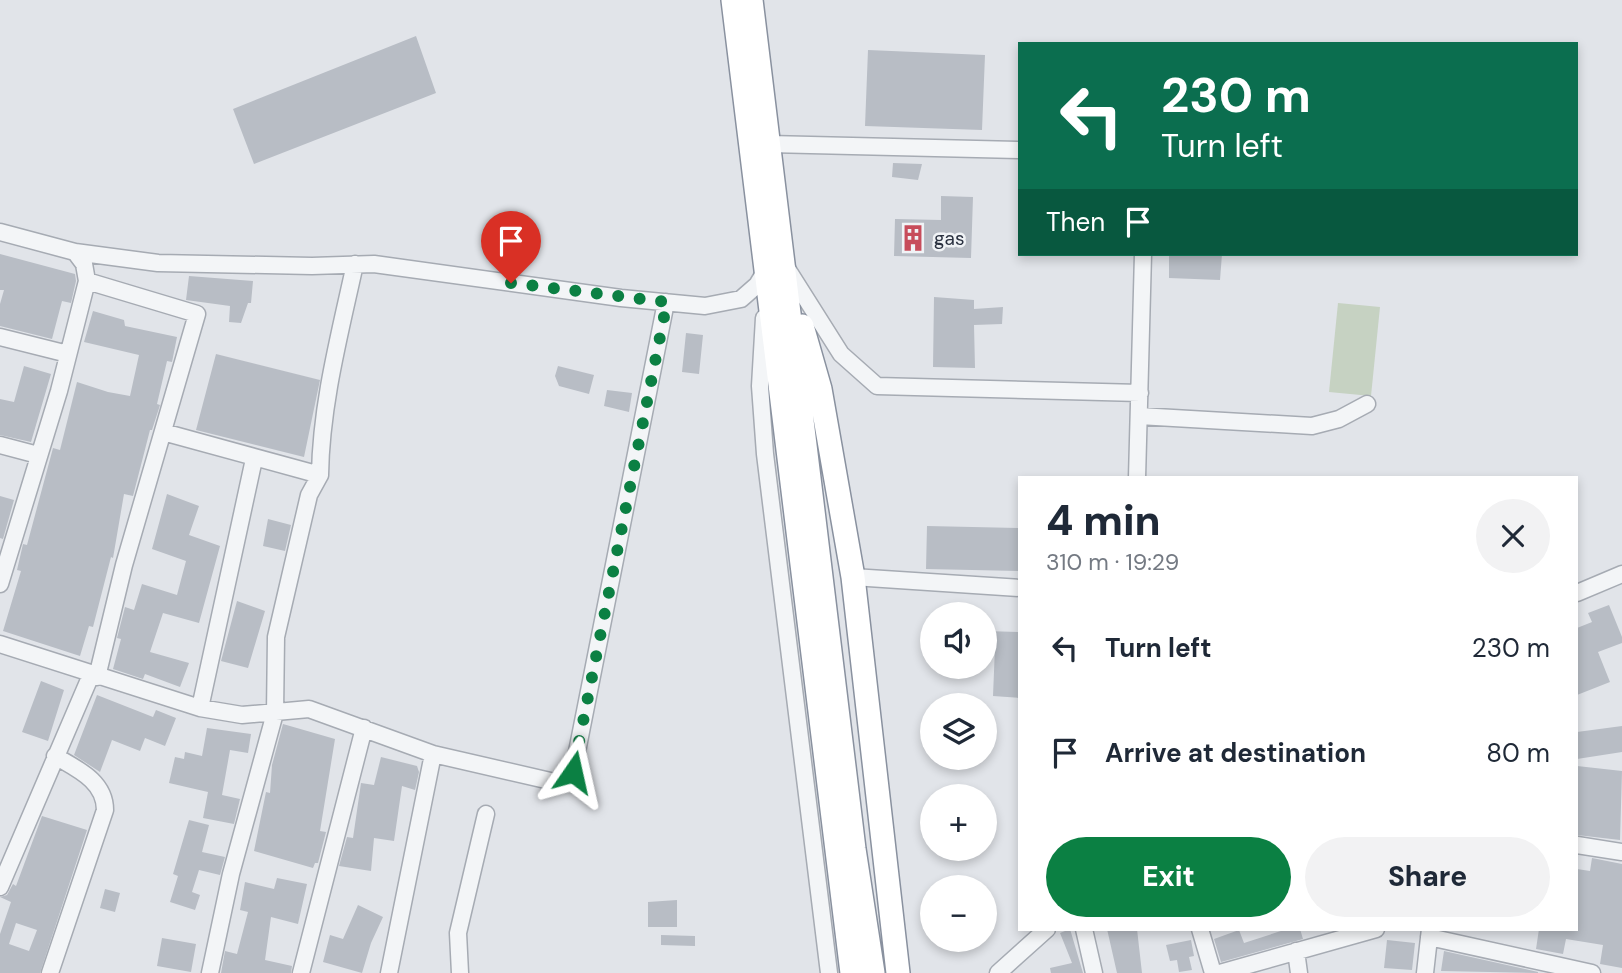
<!DOCTYPE html>
<meta charset="utf-8">
<style>
body{margin:0;font-family:"DM Sans",sans-serif;background:#f2f2f3;color:#1f2937;height:100vh;display:flex;flex-direction:column;font-size:26px;white-space:nowrap}
*{box-sizing:border-box;margin:0}
p{font-size:23px;color:#747a83}
.icon{flex:none;width:38px;height:38px;fill:none;stroke:currentColor;stroke-width:2;stroke-linecap:round;stroke-linejoin:round}
.map{position:relative;flex:1;overflow:hidden}
.panel{position:absolute;left:1018px;top:476px;width:560px;height:455px;display:flex;flex-direction:column;background:#fff;border-radius:0px;box-shadow:0 4px 10px #0003}
.panel>*{flex:none}
.hud{position:absolute;left:1018px;top:42px;width:560px;height:214px;border-radius:0px;box-shadow:0 4px 10px #0003;background:#0b6e4f;color:#fff;overflow:hidden}
.tools{position:absolute;left:920px;top:602px;display:grid;gap:14px}
.tools a{display:grid;place-items:center;width:77px;height:77px;border-radius:50%;background:#fff;box-shadow:0 4px 10px #0003;font-size:35px}
.pin{position:absolute;display:grid;place-items:center;width:60px;height:60px;color:#fff;margin:-72px -30px;border-radius:50% 50% 50% 0;rotate:-45deg;box-shadow:0 0 7px #0007}
.pin .icon{rotate:45deg}
.me{position:absolute;width:77px;margin:-38px;rotate:11deg;stroke-linejoin:round;filter:drop-shadow(0 0 5px #0008)}
.turn{display:flex;align-items:center;gap:24px;height:147px;padding:0 28px;font-size:32px}
.turn .icon{width:91px;height:91px;stroke-width:2.5}
.turn b{display:block;font-size:49px;line-height:60px}
.then{display:flex;align-items:center;height:66px;padding:0 28px;background:#0003;gap:14px;font-size:26px}
.round{display:grid;place-items:center;flex:none;width:74px;height:74px;border-radius:37px;background:#f2f2f3}
.head{display:flex;align-items:center;justify-content:space-between;height:119px;padding:0 28px}
h1{font-size:42px;font-weight:800;line-height:52px}
.button{display:flex;gap:14px;margin-top:auto;padding:14px 28px}
.button a{flex:1;height:80px;border-radius:42px;background:#0b8043;color:#fff;font-size:28px;font-weight:800;line-height:80px;text-align:center}
.button a+a{background:#f2f2f3;color:#1f2937}
ul{padding:0;list-style:none}
li{display:flex;align-items:center;gap:21px;height:105px;padding:0 28px}
li div{flex:1}
li b{display:block;font-size:26px}
li em{font-style:normal}
.map>svg:first-child{display:block}
.green{fill:#c6d2c2}
.building{fill:#b8bdc5;fill-rule:evenodd}
.lines{fill:none;stroke-linecap:round;stroke-linejoin:round}
.minor-casing{stroke:#a6abb3;stroke-width:19}
.highway-casing{stroke:#89919f;stroke-width:26}
.minor{stroke:#f3f5f7;stroke-width:16}
.highway{stroke:#fff;stroke-width:23}
.route{stroke:#0b8043;stroke-width:12;stroke-dasharray:0 21.6}
.labels{text-anchor:middle;dominant-baseline:central;stroke-width:5;stroke-linejoin:round;paint-order:stroke}
.poi-label{font-size:19px;fill:#2a3140;stroke:#f0f3f6;text-anchor:start}
</style>
<div class="map">
<svg width="1622" height="973" viewBox="0 0 1622 973">
<rect width="100%" height="100%" fill="#e1e4e9"/>
<path class="green" d="M1338,303L1380,307L1371,396L1329,392Z"/>
<path class="building" d="M416,36L436,93L254,164L233,109Z
M868,50L985,55L982,130L865,126Z
M893,163L922,164L918,180L892,177Z
M941,196L973,197L971,258L894,256L895,219L941,220Z
M0,254L75,274L76,281L71,303L62,301L52,339L0,326V304L4,290H0Z
M1169,254H1222L1220,280L1169,278Z
M189,276L253,281L251,303H248L241,323L229,322L230,306L186,300Z
M934,297L974,300V309L1003,307L1002,324L974,325L975,368L933,367Z
M93,311L124,320L125,326L177,337L172,362L167,361L157,404L160,405L152,430H150L133,496L124,494L113,558L111,557L93,627L89,626L80,656L3,631L21,571L17,570L23,544L27,545L53,448L60,450L77,382L108,392L130,396L139,355L84,342Z
M686,333L703,335L699,374L682,372Z
M216,354L320,380L304,457L196,430Z
M24,366L51,374L31,442L0,435V399L14,402Z
M558,366L594,375L589,394L559,386L555,376Z
M607,390L632,393L629,412L604,406Z
M167,494L199,506L189,535L220,546L199,623L163,613L150,652L189,663L180,687L145,674L143,679L113,669L121,639L117,638L125,607L134,610L142,584L177,595L186,561L152,549Z
M0,496L14,500L3,539L0,538Z
M268,519L291,525L285,551L263,546Z
M927,526L1020,528V571L926,569Z
M237,601L265,611L248,668L221,661Z
M1609,605L1622,637V643L1598,652L1610,682L1577,695V628L1592,622L1588,613Z
M985,631L1020,632V698L993,696L995,647L985,646Z
M41,681L64,690L48,741L22,732Z
M97,695L153,717L156,710L176,718L165,746L145,738L140,751L112,740L100,772L74,755Z
M283,724L335,739L320,831L326,832L318,863H315L313,868L254,851L266,792L270,793L272,765Z
M1622,726V752L1577,759V732Z
M207,728L251,734L248,753L230,750L222,795L240,799L234,824L203,818L208,792L169,783L175,757L184,759L185,752L202,756Z
M381,757L417,766L419,772L415,790L402,786L394,841L374,838L371,871L339,866L347,837L353,838L361,783L374,785Z
M1577,766L1622,771L1620,840L1577,835Z
M42,816L87,830L40,973H0V934L11,902L0,897L7,895L13,884L16,886ZM16,923L37,930L29,951L9,944Z
M189,820L209,825L202,852L225,857L220,875L199,870L192,892L200,895L195,910L170,902L178,876L173,874Z
M1592,858L1622,864V968L1600,964L1603,945L1566,939L1563,954L1536,949L1539,929H1577V869L1590,871Z
M277,878L307,884L298,924L271,917L265,960L292,966L291,973H221L225,951L237,954L248,912L240,910L245,882L274,889Z
M105,889L120,893L115,912L100,908Z
M677,900V927H648V902Z
M358,905L383,917L371,943L362,973L323,962L330,935L343,939Z
M1070,929L1083,973H1051L1050,968L1072,963L1060,933Z
M1107,929H1137L1142,973H1117Z
M1287,929H1300L1303,939L1221,962L1214,939L1239,930L1244,943Z
M661,935L695,936V946L661,945Z
M162,938L196,944L191,972L157,966Z
M1191,940L1194,956L1189,957L1192,970L1179,972L1177,960L1170,961L1166,945Z
M1387,940L1415,943L1412,970L1384,968Z
M1444,951L1538,972V973L1441,971Z"/>
<g class="lines">
<defs>
<path id="minor" d="M769,144L1020,150
M0,232L75,252L84,264L87,281L59,391L0,584
M75,252L158,263L312,266L374,264L621,298L705,306L741,299L757,285L766,270
M786,267L841,354L877,386L1140,393
M87,281L197,314L124,565L97,677
M764,318L760,386L765,454L829,973
M0,337L68,354
M1139,416L1312,426L1339,419L1367,404
M163,432L320,475L309,495L276,637L275,713L231,874L210,973
M0,445L38,455
M320,475C321,404 340,333 355,264
M1137,478L1143,254
M853,577L1020,588
M1577,593L1622,574
M0,644L200,708L242,715L309,709L433,754L389,973
M200,708L254,459
M433,754L559,783L573,772L666,302
M1577,845L1622,852
M0,887L91,675
M1084,929L1094,973
M1200,929L1213,973
M1429,937L1592,973
M1296,951L1299,973
M50,973L105,810C105,781 77,769 55,756
M301,973L364,728
M460,973L458,933L486,814
M998,973L1047,929
M1220,973L1376,929
M1425,973L1430,929"/>
<path id="highway" d="M733,0L852,973
M751,0L854,849L873,973
M802,326L820,389L853,577L898,973"/>
</defs>
<use href="#minor" class="minor-casing"/>
<use href="#highway" class="highway-casing"/>
<use href="#minor" class="minor"/>
<use href="#highway" class="highway"/>
</g>
<g class="lines">
<path class="route" d="M511,283L667,302L573,772"/>
</g>
<defs>
<symbol id="building-bare" viewBox="-9 -9 18 18"><path d="M-4-6H4V6H1V3H-1V6H-4ZM-2.5-4.3h1.7v1.8h-1.7ZM.8-4.3h1.7v1.8H.8ZM-2.5-1h1.7V.8h-1.7ZM.8-1h1.7V.8H.8Z" fill="#c74c5b" stroke="#f0f3f6" stroke-width="2.5" paint-order="stroke"/></symbol>
</defs>
<g fill-rule="evenodd">
<use href="#building-bare" x="894" y="219" width="38" height="38"/>
</g>
<g class="labels">
<g class="poi-label">
<text x="934" y="238">gas</text>
</g>
</g>
</svg>
<div class="tools">
<a><svg class="icon" aria-label="sound" viewBox="0 0 24 24"><path d="M4 9h4l5-4v14l-5-4H4zM17 9q2 3 0 6"/></svg></a>
<a><svg class="icon" aria-label="layers" viewBox="0 0 24 24"><path d="M12 4l9 5-9 5-9-5zM3 14l9 5 9-5"/></svg></a>
<a>+</a>
<a>−</a>
</div>
<div class="pin" style="left:511px;top:283px;background:#d93025"><svg class="icon" aria-label="arrive" viewBox="0 0 24 24"><path d="M6 21V4h12l-3 4 3 4H6"/></svg></div>
<svg class="me" style="left:573px;top:772px" viewBox="-20 -20 40 40"><path d="M0-17L14 15 0 8-14 15z" fill="#0b8043" stroke="#fff" stroke-width="4"/></svg>
<div class="hud">
<div class="turn"><svg class="icon" aria-label="left" viewBox="0 0 24 24"><path d="M17 20v-9H6M10 6l-5 5 5 5"/></svg><div><b>230 m</b>Turn left</div></div>
<div class="then">Then<svg class="icon" aria-label="arrive" viewBox="0 0 24 24"><path d="M6 21V4h12l-3 4 3 4H6"/></svg></div>
</div>
<section class="panel">
<div class="head"><div><h1>4 min</h1><p>310 m · 19:29</p></div><a class="round"><svg class="icon" aria-label="close" viewBox="0 0 24 24"><path d="M6 6l12 12M18 6L6 18"/></svg></a></div>
<ul>
<li><svg class="icon" aria-label="left" viewBox="0 0 24 24"><path d="M17 20v-9H6M10 6l-5 5 5 5"/></svg><div><b>Turn left</b></div><em>230 m</em></li>
<li><svg class="icon" aria-label="arrive" viewBox="0 0 24 24"><path d="M6 21V4h12l-3 4 3 4H6"/></svg><div><b>Arrive at destination</b></div><em>80 m</em></li>
</ul>
<div class="button"><a>Exit</a><a>Share</a></div>
</section>
</div>
